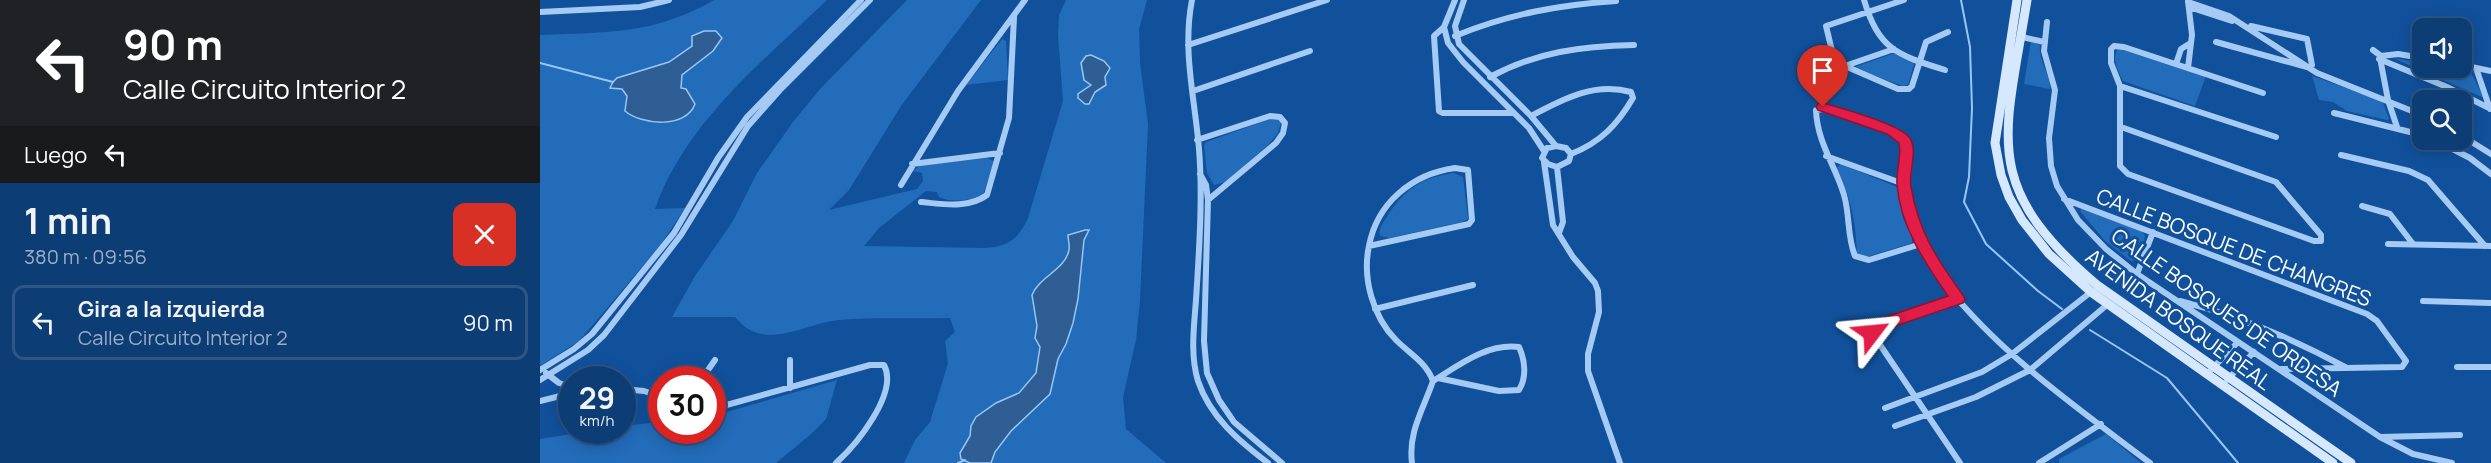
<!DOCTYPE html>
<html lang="es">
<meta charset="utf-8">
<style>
body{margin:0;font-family:Manrope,sans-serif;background:#16447a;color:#f1f3f6;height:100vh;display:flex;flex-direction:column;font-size:22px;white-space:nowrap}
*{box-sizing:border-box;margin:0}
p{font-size:20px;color:#9aaec5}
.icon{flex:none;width:33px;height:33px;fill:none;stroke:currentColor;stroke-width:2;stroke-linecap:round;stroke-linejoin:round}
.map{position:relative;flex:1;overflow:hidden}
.details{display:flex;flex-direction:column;background:#0d3d75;width:540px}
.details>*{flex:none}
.hud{background:#202124;color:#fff;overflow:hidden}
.tools{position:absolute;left:1872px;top:18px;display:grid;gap:12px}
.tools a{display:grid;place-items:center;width:60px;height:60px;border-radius:12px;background:#0d3d75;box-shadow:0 3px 15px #0003,0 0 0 2px #2d5687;font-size:30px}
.speed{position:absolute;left:18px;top:366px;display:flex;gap:12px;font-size:30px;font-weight:700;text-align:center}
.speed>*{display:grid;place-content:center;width:78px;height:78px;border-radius:50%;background:#0d3d75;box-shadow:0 3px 15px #0003,0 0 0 2px #2d5687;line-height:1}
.speed small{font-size:15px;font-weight:400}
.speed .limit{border:9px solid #d22;background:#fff;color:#111}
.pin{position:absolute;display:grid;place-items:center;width:51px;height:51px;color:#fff;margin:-62px -26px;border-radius:50% 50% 50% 0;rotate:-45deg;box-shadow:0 0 6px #0007}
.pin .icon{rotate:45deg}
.me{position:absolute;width:66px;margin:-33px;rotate:61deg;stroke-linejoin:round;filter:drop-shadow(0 0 4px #0008)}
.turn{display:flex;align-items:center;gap:21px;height:126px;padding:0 24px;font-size:27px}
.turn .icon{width:78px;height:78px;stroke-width:2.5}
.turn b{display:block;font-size:42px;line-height:51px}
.then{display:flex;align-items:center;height:57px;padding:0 24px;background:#0003;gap:12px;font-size:22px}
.round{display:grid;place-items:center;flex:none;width:63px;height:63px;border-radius:12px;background:#16447a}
.headline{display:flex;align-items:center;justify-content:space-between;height:102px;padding:0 24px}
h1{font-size:36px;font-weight:700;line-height:45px}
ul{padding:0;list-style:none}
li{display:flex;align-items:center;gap:18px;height:75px;margin:0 12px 9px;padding:0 12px;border:3px solid #2d5687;border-radius:12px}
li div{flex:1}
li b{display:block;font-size:22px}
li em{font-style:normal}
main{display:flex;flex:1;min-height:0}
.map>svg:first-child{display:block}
.green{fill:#236cba}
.water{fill:#2f5e95;stroke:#97c7f8;stroke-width:1.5}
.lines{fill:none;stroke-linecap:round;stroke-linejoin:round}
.stream{stroke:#97c7f8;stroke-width:2}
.street{stroke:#a5cbf4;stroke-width:6}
.secondary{stroke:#d5e8fd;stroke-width:9}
.route{fill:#e11d48;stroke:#92132f;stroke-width:1.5}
.labels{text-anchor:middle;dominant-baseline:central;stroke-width:6;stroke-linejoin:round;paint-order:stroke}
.street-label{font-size:21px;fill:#fff;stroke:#11519c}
</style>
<main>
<section class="details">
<div class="hud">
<div class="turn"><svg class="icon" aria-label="left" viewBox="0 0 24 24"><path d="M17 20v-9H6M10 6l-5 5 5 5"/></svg><div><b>90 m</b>Calle Circuito Interior 2</div></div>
<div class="then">Luego<svg class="icon" aria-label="left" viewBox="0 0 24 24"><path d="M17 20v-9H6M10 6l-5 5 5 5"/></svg></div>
</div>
<div class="headline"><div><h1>1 min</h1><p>380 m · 09:56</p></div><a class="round" style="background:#d93025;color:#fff"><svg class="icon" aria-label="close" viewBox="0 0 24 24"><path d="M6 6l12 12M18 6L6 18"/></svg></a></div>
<ul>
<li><svg class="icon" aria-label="left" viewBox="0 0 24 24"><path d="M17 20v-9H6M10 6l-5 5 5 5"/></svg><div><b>Gira a la izquierda</b><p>Calle Circuito Interior 2</p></div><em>90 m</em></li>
</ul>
</section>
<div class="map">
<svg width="1951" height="463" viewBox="0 0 1951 463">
<rect width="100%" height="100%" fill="#11519c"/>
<path class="green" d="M174,0H287C222,62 145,123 115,209L145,208L120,246L39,341L0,366V35C68,32 113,35 174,0Z
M367,0H441L361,106L309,190L289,210L377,189L383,181L382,173L373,171L381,165L447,158L455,162L443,194C432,201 411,203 399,197L397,192L386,191L339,228L324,246L444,248C467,247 478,240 488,218L523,101L518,35L519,15L526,0H607L599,29L600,63L608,124L600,301L596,340L583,397L586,429L626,463H364L375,440L390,422L408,363L405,341L415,332L410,318C373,319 335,317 299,320C275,322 244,339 222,334C210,332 203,326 195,317H132L155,276L193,221L217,173L253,122L281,88Z
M462,39L466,41L468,80L426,85Z
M1491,41L1500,45C1498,61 1510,73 1510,89L1484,84Z
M1579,48L1666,76L1655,106L1583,81C1578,71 1570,56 1579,48Z
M1355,53L1372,61L1374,64L1368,85L1363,86L1312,68Z
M1853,58L1882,63V68H1908L1930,71L1944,98Z
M1772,76L1838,99L1843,103L1849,119L1847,120L1807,111L1793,102L1779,100Z
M730,119H737L741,122L738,133L728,145L686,182L674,185L667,173L664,145L666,142Z
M1301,164L1357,187L1363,218L1372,238V243L1326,257L1317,253C1315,217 1312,201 1296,168Z
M914,173L923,177L928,219L922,222L849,238L840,236C838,228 844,222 848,215C865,189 883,177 914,173Z
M1542,208L1601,230L1605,236L1599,261H1591L1566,242L1540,211Z
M297,380L286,419L270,435L236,463H0V439L50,431L82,430L83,426L121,422L122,430H172L173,416Z
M1566,434L1601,463H1519V459Z"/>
<path class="water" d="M164,31H176L182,38L173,51L142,75L141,88L146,89L155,104C146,129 101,125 85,111L87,96L82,89L70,88L73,82L77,78L129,62L152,46V36Z
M551,55L564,61L570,68L565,77L566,85L555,92L549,104H545L538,98V94L551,85L544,80L541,63L546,56Z
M545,230H549L544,240L538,299L533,323L526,344L518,359L510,394L471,431L455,452L451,463H430L421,459L420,453L430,436L431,426L436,417L456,403L479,393L496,373L500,347L495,338L497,326L492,295C500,276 525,270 529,250C530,245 528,240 528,235Z"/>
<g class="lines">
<path class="stream" d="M1421,0L1430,47L1432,108L1429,177L1424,202L1446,244L1498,291L1522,309
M0,63L73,82
M1550,330L1627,378L1698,463
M418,463L425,460"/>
<path class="street" d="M652,0C642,51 655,99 659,149C663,197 659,252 656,300C654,327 650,355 658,381C670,417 699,441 728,463
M915,0L904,27L908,43L923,62L989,128L1004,151
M924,0L915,26L919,44L991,116L1016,146
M1324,0C1339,50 1357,55 1405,70
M1364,0L1286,26L1293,55L1298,63L1358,89H1369L1372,86L1386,42L1408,32
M1648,1L1652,35L1648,68
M1648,2L1689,16L1777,73L1882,115
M1649,7L1692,21
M0,12L100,7L129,0
M1507,22L1504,51L1515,90L1509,138L1511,166L1517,186L1538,220L1566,249L1597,274L1840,437L1873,454L1912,463
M904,27L894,36L899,111L903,113H974
M915,36C968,14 1019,5 1076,1
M1482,37L1504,42
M1676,42L1767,67L1772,65L1767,39L1711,26
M648,45L787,0
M1833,50L1841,56L1858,54L1882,58
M1840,58L1848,100L1857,127
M1839,59L1907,87L1951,109
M1636,64L1641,49L1649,44
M1922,65L1951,71
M1302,67L1354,49
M1936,68L1950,109
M950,77C996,52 1042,46 1094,45
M1580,86L1736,137
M653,91L770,51
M1283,109C1311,113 1348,123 1366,145V197L1381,244L1329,260L1315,256C1307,237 1310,215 1304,195C1295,165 1277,142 1276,110Z
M1794,113L1882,135
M991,116C1023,99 1054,82 1091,92L1093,98C1077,125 1061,142 1031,154
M1581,127L1736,182L1781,235V241H1774L1588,174L1580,166V86L1571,63V49L1574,46L1584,47L1723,93
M1922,136L1951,154
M657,140L730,116L740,117L745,123L743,133L736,143L668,200
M1895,140L1930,158L1951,174
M1016,146L1026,148L1031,154L1029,161L1017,167L1008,164L1002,158L1007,148Z
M1801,155L1869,171L1888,180L1945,246
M1286,156L1364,184
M1004,162L1013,225L1033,257L1055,283L1058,291L1059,312L1048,354V371L1080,463
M372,164L460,153
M1017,167L1023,222L1019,233
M915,168L928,170L932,220L929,224L829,246C837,203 872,174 915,168Z
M660,174L666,185L668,200L664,341L667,373L679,400L694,422L742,463
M361,185L418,91L485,0
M1524,199L1827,314L1837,321L1866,361L1862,367L1741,369
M381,202C403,204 428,209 447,195L469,118L474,17
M1822,206L1850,214L1873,244
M1381,244C1389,257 1396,272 1405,284C1462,356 1538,408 1610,463
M1848,244L1951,246
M829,246C822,278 833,317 856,340C870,354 886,362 893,381C883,410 868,432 872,463
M1597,274L1613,232
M1418,299L1339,325L1333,329L1332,333L1420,463
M1640,301C1697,315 1753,339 1805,367
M1883,301L1951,303
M835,309L933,285
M250,360V388
M1917,367H1951
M0,370L34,349L52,334L134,233L178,158L207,117L321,0
M6,373L19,383L32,387
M1667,374L1698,342
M0,380L48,350L64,335L141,235L208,126L240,90L330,0
M161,380L175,360
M1687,380L1714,352
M893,381C919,365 947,343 979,347C985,360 987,377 979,390L959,391L898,378
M82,389L104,391L122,397
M0,401L32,393
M1345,408L1442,372L1472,354L1551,292
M172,409L330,365H344C359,393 316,445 296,463
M1355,426L1436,397L1490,370L1568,304
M1840,437L1920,435
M1499,463L1561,424"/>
<path class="secondary" d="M1477,0L1455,143L1461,175L1469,197L1482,220L1509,254L1551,292L1793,463
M1487,0C1465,137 1439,185 1557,285L1811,463"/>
</g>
<path class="route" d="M1283,103C1301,108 1358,124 1369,137C1379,149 1368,173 1371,187C1379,232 1396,258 1423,295L1425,299L1423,303L1344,330L1337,337H1327L1326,329L1334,321L1408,296C1385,263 1360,226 1357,184C1356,170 1362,156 1359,143L1347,134L1278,110L1276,107L1278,104Z"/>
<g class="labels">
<g class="street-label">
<text transform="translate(1694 247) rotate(21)">CALLE BOSQUE DE CHANGRES</text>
<text transform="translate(1687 312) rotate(35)">CALLE BOSQUES DE ORDESA</text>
<text transform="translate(1639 319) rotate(36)">AVENIDA BOSQUE REAL</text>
</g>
</g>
</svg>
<div class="tools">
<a><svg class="icon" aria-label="sound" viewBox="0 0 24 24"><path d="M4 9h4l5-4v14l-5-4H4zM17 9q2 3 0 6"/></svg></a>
<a><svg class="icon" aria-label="search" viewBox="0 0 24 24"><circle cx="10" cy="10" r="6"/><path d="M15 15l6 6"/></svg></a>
</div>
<div class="speed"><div>29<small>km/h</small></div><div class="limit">30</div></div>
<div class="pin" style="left:1283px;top:107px;background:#d93025"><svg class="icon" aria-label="arrive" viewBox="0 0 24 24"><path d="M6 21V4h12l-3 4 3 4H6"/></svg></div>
<svg class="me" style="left:1332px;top:333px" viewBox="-20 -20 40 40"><path d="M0-17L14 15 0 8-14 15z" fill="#e11d48" stroke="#fff" stroke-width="4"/></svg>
</div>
</main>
